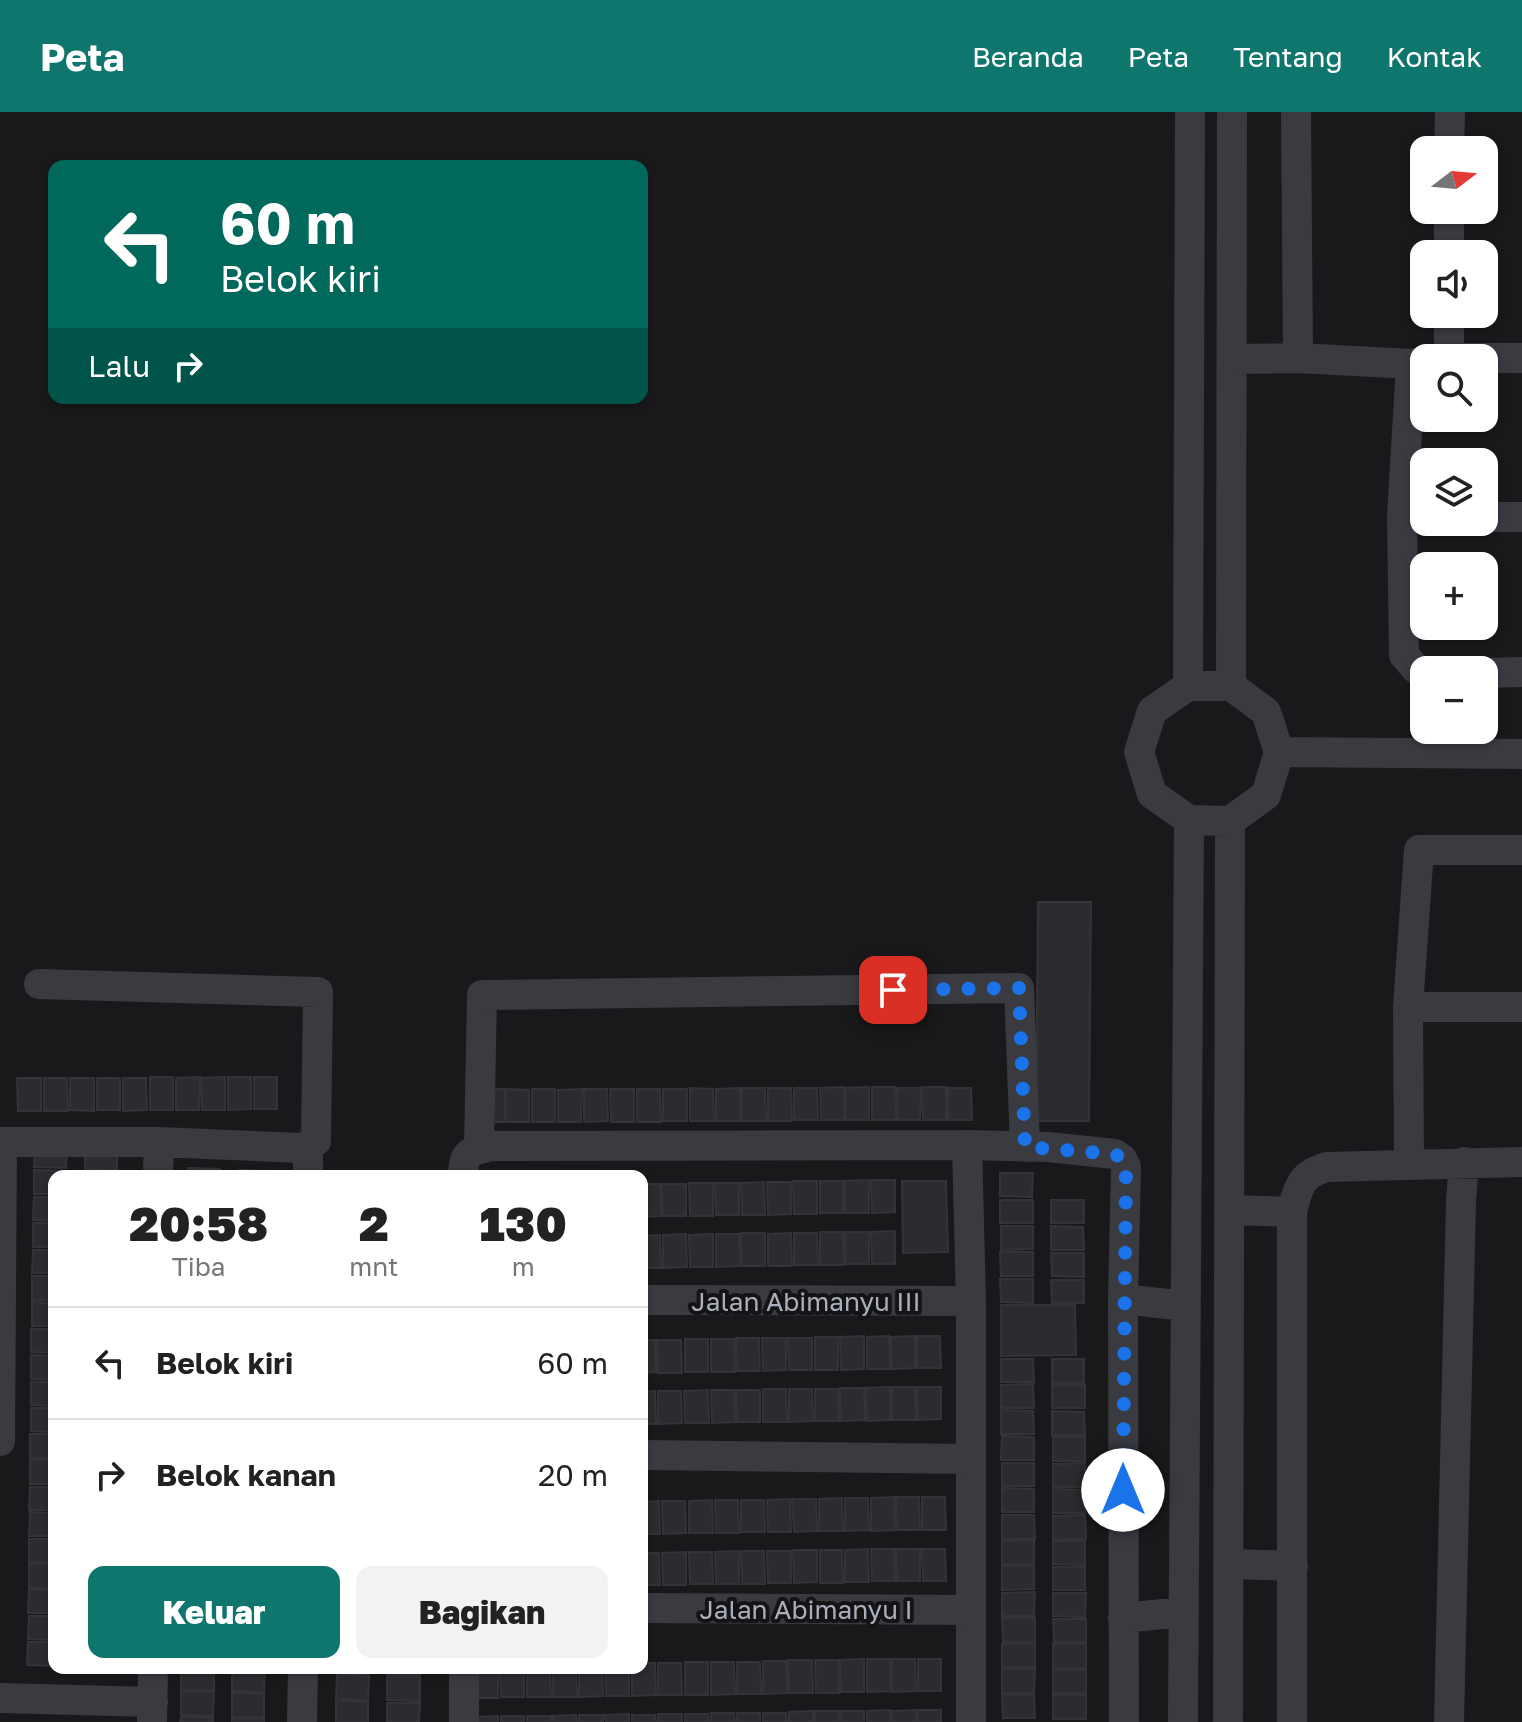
<!DOCTYPE html>
<html lang="id">
<meta charset="utf-8">
<style>
body{margin:0;font-family:"Golos Text",sans-serif;background:#f2f2f2;color:#222;height:100vh;display:flex;flex-direction:column;font-size:30px;white-space:nowrap}
*{box-sizing:border-box;margin:0}
p{font-size:26px;color:#767676}
.icon{flex:none;width:44px;height:44px;fill:none;stroke:currentColor;stroke-width:2;stroke-linecap:round;stroke-linejoin:round}
.map{position:relative;flex:1;overflow:hidden}
.panel{position:absolute;left:48px;top:1058px;width:600px;height:504px;display:flex;flex-direction:column;background:#fff;border-radius:16px;box-shadow:0 2px 6px #0004}
.panel>*{flex:none}
.hud{position:absolute;left:48px;top:48px;width:600px;height:244px;border-radius:16px;box-shadow:0 2px 6px #0004;background:#00695c;color:#fff;overflow:hidden}
.needle{width:52px;rotate:74deg}
.buttons{position:absolute;left:1410px;top:24px;display:grid;gap:16px}
.buttons a{display:grid;place-items:center;width:88px;height:88px;border-radius:16px;background:#fff;box-shadow:0 2px 6px #0004;font-size:40px}
.pin{position:absolute;display:grid;place-items:center;width:68px;height:68px;color:#fff;margin:-34px;border-radius:16px;box-shadow:0 4px 12px #0006}
.me{position:absolute;width:88px;margin:-44px;rotate:0deg;stroke-linejoin:round;filter:drop-shadow(0 0 6px #0008)}
.turn{display:flex;align-items:center;gap:28px;height:168px;padding:0 40px;font-size:36px}
.turn .icon{width:104px;height:104px;stroke-width:2.5}
.turn b{display:block;font-size:56px;line-height:68px}
.then{display:flex;align-items:center;height:76px;padding:0 40px;background:#0003;gap:16px;font-size:30px}
.eta{display:flex;justify-content:space-evenly;align-items:center;height:136px;text-align:center}
.eta b{font-size:48px;font-weight:800;line-height:56px}
.action{display:flex;gap:16px;margin-top:auto;padding:16px 40px}
.action a{flex:1;height:92px;border-radius:16px;background:#0f766e;color:#fff;font-size:32px;font-weight:800;line-height:92px;text-align:center}
.action a+a{background:#f2f2f2;color:#222}
ul{padding:0;list-style:none}
li{display:flex;align-items:center;gap:24px;height:112px;padding:0 40px;border-top:2px solid #e0e0e0}
li div{flex:1}
li b{display:block;font-size:30px}
li em{font-style:normal}
header{display:flex;align-items:center;gap:48px;box-sizing:border-box;height:112px;padding:0 40px;background:#0f766e;color:#fff}
header strong{font-size:38px}
nav{display:flex;gap:44px;margin-inline-start:auto;font-size:28px}
.map>svg:first-child{display:block}
.building{fill:#2c2c30;stroke:#343338;stroke-width:2}
.lines{fill:none;stroke-linecap:round;stroke-linejoin:round}
.minor{stroke:#3a3b41;stroke-width:30}
.route{stroke:#1a73e8;stroke-width:14;stroke-dasharray:0 25.2}
.labels{text-anchor:middle;dominant-baseline:central;stroke-width:8;stroke-linejoin:round;paint-order:stroke}
.street-label{font-size:26px;fill:#abafbb;stroke:#141417}
</style>
<header>
<strong>Peta</strong>
<nav><a>Beranda</a><a>Peta</a><a>Tentang</a><a>Kontak</a></nav>
</header>
<div class="map">
<svg width="1522" height="1610" viewBox="0 0 1522 1610">
<rect width="100%" height="100%" fill="#19191c"/>
<path class="building" d="M1038,790H1091L1089,1009H1036Z
M150,965H173V998H150Z
M200,965L199,998H176V966Z
M225,965V998H202L201,966Z
M228,965H251V997L228,998Z
M254,965H277V997H254Z
M17,966H41V999H18Z
M44,966H67L68,999H44Z
M70,966H94V999L70,998Z
M97,966H120V998H97Z
M123,966H146L147,998L123,999Z
M844,975V1008H821L820,976Z
M869,975V1008H846L845,976Z
M872,975H895L896,1008H872Z
M921,975L920,1008H897V976Z
M922,975H946V1008H923Z
M690,976L713,977L714,1009H690Z
M740,976V1009H716V977Z
M742,976H765L766,1009H742Z
M768,976H791L792,1009H768Z
M794,976H817L818,1008H794Z
M948,976H971L972,1008H948Z
M482,977H505V1010H482Z
M506,977L529,978V1010H506Z
M532,977H555V1010H532Z
M582,977L581,1010H558V978Z
M584,977H607L608,1009L584,1010Z
M610,977H634V1010H611Z
M637,977H660L661,1010H637Z
M663,977H687V1009H663Z
M35,1032L67,1033L66,1056L34,1055Z
M85,1034H117V1058L85,1057Z
M188,1056L220,1057V1064H188Z
M34,1058L66,1059V1064H54V1082H34Z
M239,1058L271,1059V1064H239Z
M85,1060L117,1061V1064H85Z
M1000,1061H1033L1032,1085L1000,1084Z
M869,1068V1101H845V1069Z
M871,1068H895V1100L872,1101Z
M793,1069H817V1102H794Z
M820,1069H843V1101H820Z
M902,1069H946L948,1140L903,1141Z
M764,1070L765,1103H742L741,1071Z
M767,1070H791V1102L768,1103Z
M689,1071H713V1104H690Z
M715,1071H739V1103H716Z
M642,1072H660L661,1104L642,1105Z
M662,1072H686V1104H663Z
M34,1085H54V1109L33,1108Z
M1000,1088H1033V1111H1000Z
M1051,1088H1084V1111H1051Z
M33,1111H54V1135H33Z
M1001,1114H1033V1137L1001,1138Z
M1051,1114L1083,1115L1084,1138H1051Z
M895,1119V1152H872L871,1120Z
M820,1120H843L844,1153H820Z
M845,1120H869V1152H846Z
M741,1121H765V1154H742Z
M791,1121L792,1154H768V1122Z
M794,1121H817L818,1153H794Z
M686,1122L687,1155L663,1156V1123Z
M713,1122V1155H690L689,1123Z
M716,1122H739L740,1154L716,1155Z
M660,1123L661,1156H642V1124Z
M33,1138H54V1161H32Z
M1000,1140H1033V1164H1001Z
M1051,1141H1084V1165L1052,1164Z
M32,1164H54V1188H32Z
M1000,1167H1033V1191L1001,1190Z
M1051,1168H1084V1191H1052Z
M32,1190L54,1191V1214H32Z
M1001,1193H1075L1076,1243L1001,1244Z
M31,1217H54V1241L31,1240Z
M864,1224V1257L841,1258L840,1225Z
M889,1224L890,1257H867V1225Z
M915,1224V1256L892,1257L891,1225Z
M917,1224H940L941,1256H917Z
M815,1225H838V1258H815Z
M736,1226H759L760,1259H737Z
M762,1226H786V1258L763,1259Z
M788,1226H812V1258H789Z
M685,1227H708V1260H685Z
M711,1227H734L735,1260H711Z
M642,1228H655L656,1260L642,1261Z
M657,1228H681L682,1261H658Z
M31,1243L54,1244V1268L31,1267Z
M1001,1247H1033L1034,1270H1001Z
M1052,1247H1084V1271H1052Z
M31,1270H54V1294L31,1293Z
M1033,1272L1034,1296H1001V1273Z
M1052,1273H1085V1296H1052Z
M890,1275V1308L867,1309L866,1276Z
M892,1275H915L916,1308H892Z
M917,1275H941V1307L918,1308Z
M840,1276H864L865,1308L841,1309Z
M763,1277H786L787,1310H763Z
M789,1277H812L813,1309L789,1310Z
M815,1277H838L839,1309H815Z
M708,1278L709,1311H685L684,1279Z
M711,1278H734L735,1310L712,1311Z
M736,1278H760V1310H737Z
M655,1279L656,1312H642V1280Z
M658,1279H681L682,1311L658,1312Z
M31,1296H54V1320L31,1319Z
M1001,1298L1033,1299L1034,1322H1001Z
M1052,1299L1084,1300L1085,1323H1052Z
M30,1322H54V1346H30Z
M1002,1324L1034,1325V1348H1001Z
M1053,1325H1085V1349H1053Z
M30,1348H54V1372H30Z
M1002,1351H1034V1374H1002Z
M1085,1351V1375H1053V1352Z
M30,1375H54V1398H29Z
M1002,1376L1034,1377V1400H1002Z
M1053,1377L1085,1378V1401H1053Z
M894,1385L895,1418L871,1419V1386Z
M896,1385H919L920,1418H897Z
M922,1385H945L946,1418H922Z
M842,1386L843,1419H819V1387Z
M845,1386H868L869,1418L845,1419Z
M790,1387L791,1420H768L767,1388Z
M792,1387H816L817,1419L794,1420Z
M712,1388L713,1421H689V1389Z
M715,1388H738L739,1421H716Z
M741,1388H764L765,1420H741Z
M659,1389L660,1422H642V1390Z
M662,1389H685L686,1421L663,1422Z
M30,1400L54,1401V1424H29Z
M1002,1403H1034L1035,1427H1002Z
M1085,1403L1086,1427L1053,1428V1404Z
M29,1427H54V1451L29,1450Z
M1034,1428V1452H1002V1429Z
M1053,1429H1085V1453L1053,1452Z
M868,1437L869,1470H845V1438Z
M871,1437H894L895,1469H872Z
M896,1437H920V1469H897Z
M922,1437H945L946,1469H923Z
M793,1438H817V1470L794,1471Z
M820,1438H842L843,1471H820Z
M739,1439V1472H716L715,1440Z
M741,1439H764L765,1472H742Z
M767,1439H791V1471H768Z
M686,1440V1473H663L662,1441Z
M689,1440H712L713,1472H690Z
M642,1441H659L660,1473H642Z
M29,1452H54V1476H29Z
M1002,1454H1034V1477L1002,1478Z
M1085,1454V1478H1053V1455Z
M29,1477L54,1478V1501H28Z
M1035,1480L1034,1504H1002V1481Z
M1053,1481H1086L1085,1505L1053,1504Z
M29,1504H54V1528L28,1527Z
M1002,1506H1035V1530H1003Z
M1053,1507H1086V1530H1054Z
M28,1530H54V1554L27,1553Z
M1002,1532H1035V1555H1002Z
M1053,1532H1086V1556H1053Z
M864,1547V1580H841L840,1548Z
M867,1547H890L891,1579L867,1580Z
M892,1547H915L916,1579L892,1580Z
M918,1547H941V1579H918Z
M788,1548H812L813,1581H789Z
M815,1548H839V1581H816Z
M763,1549H786L787,1581L763,1582Z
M685,1550H708V1583H685Z
M711,1550H734L735,1582L711,1583Z
M737,1550H760L761,1582H737Z
M642,1551H655L656,1583L632,1584V1556H642Z
M658,1551H681L682,1583H658Z
M181,1556H214V1578H181Z
M232,1556H265L264,1580L232,1579Z
M337,1556H369V1562L337,1561Z
M387,1556H420V1563H387Z
M475,1556H498V1586H475Z
M500,1556H524V1585H501Z
M527,1556H550L551,1585H527Z
M553,1556H576L577,1585H553Z
M579,1556H602L603,1584L579,1585Z
M605,1556H629V1584H606Z
M1002,1557H1035L1034,1581H1002Z
M1053,1558H1086V1581H1053Z
M337,1563L369,1564L368,1588L336,1587Z
M387,1565H420V1589L387,1588Z
M181,1580H214L213,1604L181,1603Z
M232,1581L264,1582V1605H232Z
M1002,1582L1034,1583L1035,1606H1003Z
M1053,1583H1086V1607H1053Z
M336,1589L368,1590V1610H336Z
M387,1591H420L419,1610H387Z
M890,1598L891,1610H867V1599Z
M916,1598V1610H892V1599Z
M918,1598H941V1610H918Z
M813,1599V1610H789V1600Z
M815,1599H839V1610H815Z
M841,1599H864V1610H841Z
M711,1601H734L735,1610H711Z
M737,1601H760V1610H737Z
M763,1601H786L787,1610H763Z
M629,1602V1610H606L605,1603Z
M658,1602H682V1610H658Z
M685,1602H708L709,1610H685Z
M576,1603L577,1610H553V1604Z
M579,1603H603V1610H579Z
M632,1603H655L656,1610H632Z
M498,1604V1610H475L474,1605Z
M501,1604H524V1610H501Z
M527,1604H551V1610H527Z
M181,1605L213,1606V1610H180Z
M232,1606L264,1607V1610H232Z"/>
<g class="lines">
<path class="minor" d="M1296,0L1298,246
M1449,38L1450,0
M1449,142V98
M1449,245V202
M1446,246H1522
M1232,247L1298,246L1411,252L1424,250
M1411,252L1402,404L1424,406
M1402,404L1404,543L1416,557L1424,559
M1484,405H1522
M1484,561L1522,560
M1188,574L1190,0
M1188,574H1231L1266,600L1279,640L1266,683L1230,709L1189,708L1152,682L1139,640L1152,599Z
M1231,574L1232,0
M1279,640L1522,642
M1408,895H1522
M0,1030H159L302,1036L316,1029L318,880L39,872
M967,1033L971,1189V1610
M302,1036L308,1043V1064
M479,1037L482,883L1019,876L1025,1035
M1409,1051L1408,895L1419,738H1522
M158,1064L159,1030
M463,1064C464,1040 468,1040 491,1034L967,1033L1048,1035L1115,1042L1122,1047L1126,1055L1123,1187L1124,1610
M1229,1098L1292,1100
M1123,1187L1185,1194
M642,1188L971,1189
M0,1329L2,1030
M642,1343L970,1347
M1228,1452L1293,1454
M642,1496L969,1498
M1123,1506L1183,1500
M464,1556V1610
M0,1586L153,1590
M152,1608L153,1556
M302,1610L303,1556
M1183,1610L1189,708
M1228,1610L1230,709
M1292,1610V1100C1298,1075 1301,1062 1327,1055L1522,1050
M1449,1610L1461,1089L1464,1050"/>
</g>
<g class="lines">
<path class="route" d="M893,878L1019,876L1025,1035L1115,1042L1122,1047L1126,1055L1123,1378"/>
</g>
<g class="labels">
<g class="street-label">
<text x="806" y="1189">Jalan Abimanyu III</text>
<text x="806" y="1497">Jalan Abimanyu I</text>
</g>
</g>
</svg>
<div class="buttons">
<a><svg class="needle" viewBox="-14 -14 28 28"><path d="M0-13l5 13h-10z" fill="#e53935"/><path d="M0 13l5-13h-10z" fill="#767676"/></svg></a>
<a><svg class="icon" aria-label="sound" viewBox="0 0 24 24"><path d="M4 9h4l5-4v14l-5-4H4zM17 9q2 3 0 6"/></svg></a>
<a><svg class="icon" aria-label="search" viewBox="0 0 24 24"><circle cx="10" cy="10" r="6"/><path d="M15 15l6 6"/></svg></a>
<a><svg class="icon" aria-label="layers" viewBox="0 0 24 24"><path d="M12 4l9 5-9 5-9-5zM3 14l9 5 9-5"/></svg></a>
<a>+</a>
<a>−</a>
</div>
<div class="pin" style="left:893px;top:878px;background:#d93025"><svg class="icon" aria-label="arrive" viewBox="0 0 24 24"><path d="M6 21V4h12l-3 4 3 4H6"/></svg></div>
<svg class="me" style="left:1123px;top:1378px" viewBox="-20 -20 40 40"><circle r="19" fill="#fff"/><path d="M0-13L10 11 0 6-10 11z" fill="#1a73e8"/></svg>
<div class="hud">
<div class="turn"><svg class="icon" aria-label="left" viewBox="0 0 24 24"><path d="M17 20v-9H6M10 6l-5 5 5 5"/></svg><div><b>60 m</b>Belok kiri</div></div>
<div class="then">Lalu<svg class="icon" aria-label="right" viewBox="0 0 24 24"><path d="M7 20v-9h11M14 6l5 5-5 5"/></svg></div>
</div>
<section class="panel">
<div class="eta">
<div><b>20:58</b><p>Tiba</p></div>
<div><b>2</b><p>mnt</p></div>
<div><b>130</b><p>m</p></div>
</div>
<ul>
<li><svg class="icon" aria-label="left" viewBox="0 0 24 24"><path d="M17 20v-9H6M10 6l-5 5 5 5"/></svg><div><b>Belok kiri</b></div><em>60 m</em></li>
<li><svg class="icon" aria-label="right" viewBox="0 0 24 24"><path d="M7 20v-9h11M14 6l5 5-5 5"/></svg><div><b>Belok kanan</b></div><em>20 m</em></li>
</ul>
<div class="action"><a>Keluar</a><a>Bagikan</a></div>
</section>
</div>
